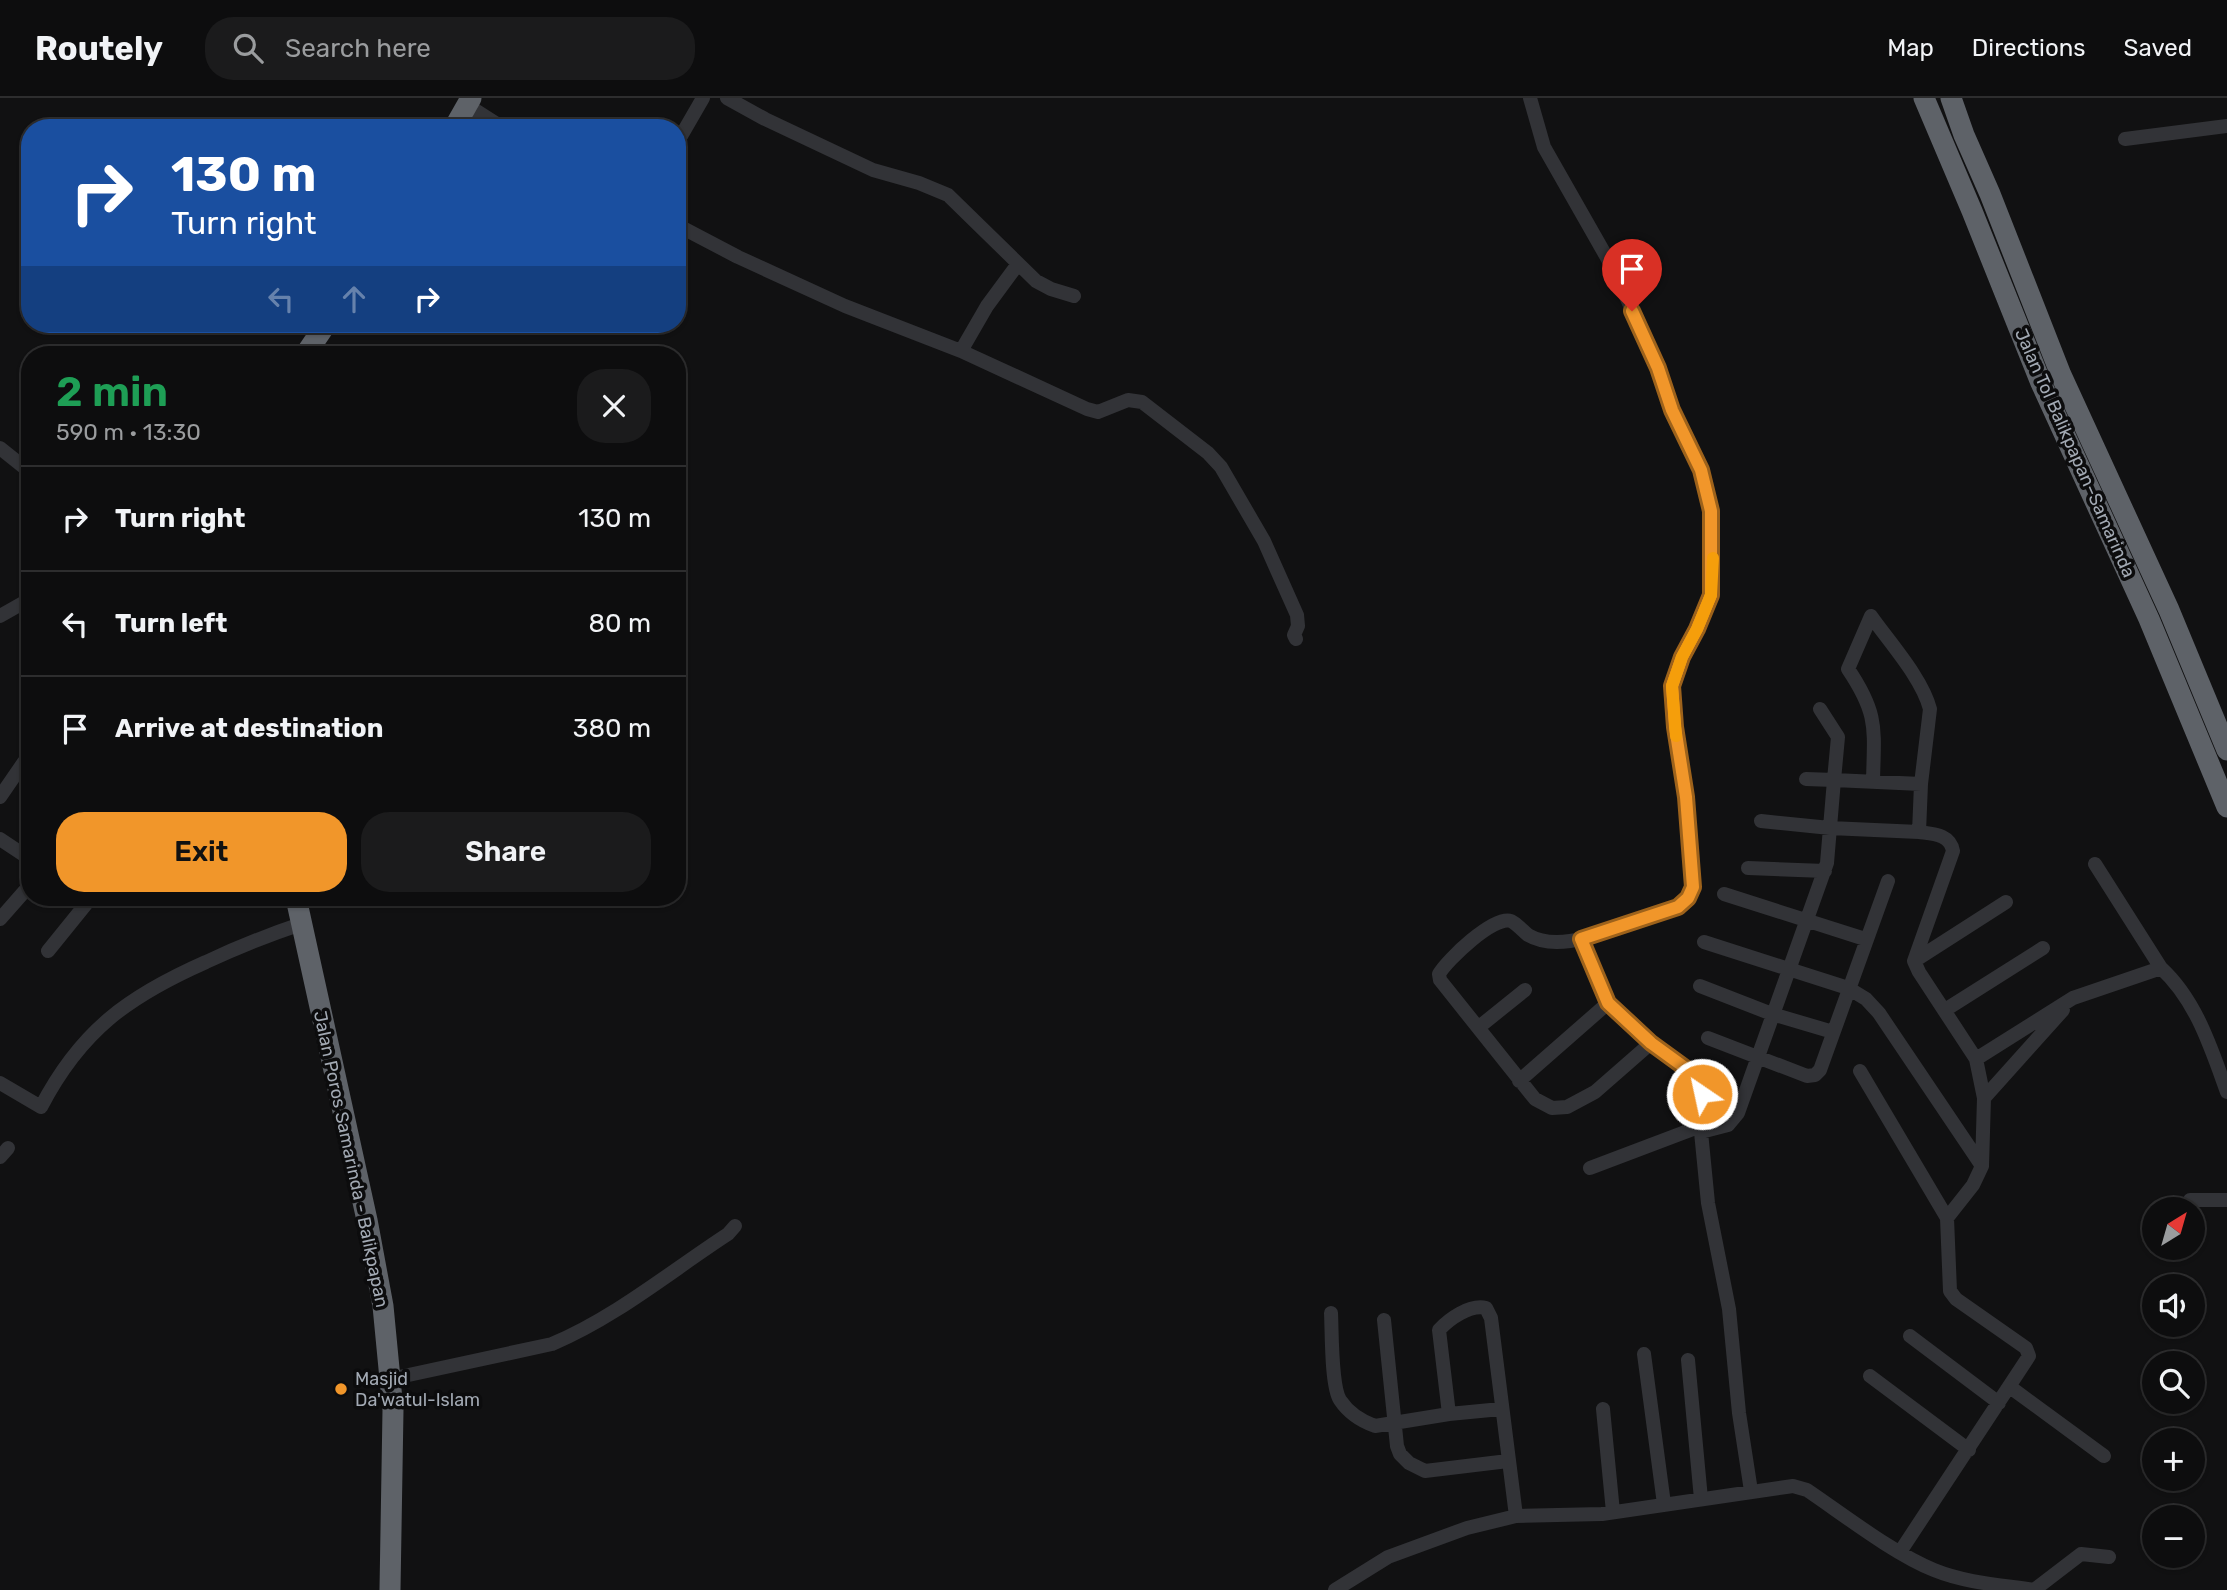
<!DOCTYPE html>
<meta charset="utf-8">
<style>
body{margin:0;font-family:Rubik,sans-serif;background:#1b1b1c;color:#f1f3f6;height:100vh;display:flex;flex-direction:column;font-size:26px;white-space:nowrap}
*{box-sizing:border-box;margin:0}
p{font-size:23px;color:#9a9c9e}
.icon{flex:none;width:38px;height:38px;fill:none;stroke:currentColor;stroke-width:2;stroke-linecap:round;stroke-linejoin:round}
.map{position:relative;flex:1;overflow:hidden}
.details{position:absolute;left:21px;top:248px;width:665px;height:560px;display:flex;flex-direction:column;background:#0d0d0e;border-radius:28px;box-shadow:0 2px 5px #0004,0 0 0 2px #2d2d2e}
.details>*{flex:none}
.guide{position:absolute;left:21px;top:21px;width:665px;height:214px;border-radius:28px;box-shadow:0 2px 5px #0004,0 0 0 2px #2d2d2e;background:#1a4fa0;color:#fff;overflow:hidden}
.needle{width:46px;rotate:37deg}
.fabs{position:absolute;left:2142px;top:1099px;display:grid;gap:14px}
.fabs a{display:grid;place-items:center;width:63px;height:63px;border-radius:50%;background:#0d0d0e;box-shadow:0 2px 5px #0004,0 0 0 2px #2d2d2e;font-size:35px}
.pin{position:absolute;display:grid;place-items:center;width:60px;height:60px;color:#fff;margin:-72px -30px;border-radius:50% 50% 50% 0;rotate:-45deg;box-shadow:0 0 7px #0007}
.pin .icon{rotate:45deg}
.me{position:absolute;width:77px;margin:-38px;rotate:326deg;stroke-linejoin:round;filter:drop-shadow(0 0 5px #0008)}
.turn{display:flex;align-items:center;gap:24px;height:147px;padding:0 35px;font-size:32px}
.turn .icon{width:91px;height:91px;stroke-width:2.5}
.turn b{display:block;font-size:49px;line-height:60px}
.lanes{display:flex;align-items:center;height:66px;padding:0 35px;background:#0003;justify-content:center;gap:35px;direction:ltr}
.lanes .off{opacity:.35}
.round{display:grid;place-items:center;flex:none;width:74px;height:74px;border-radius:28px;background:#1b1b1c}
.headline{display:flex;align-items:center;justify-content:space-between;height:119px;padding:0 35px}
h1{font-size:42px;font-weight:600;line-height:52px;color:#1e9e55}
.primary-button{display:flex;gap:14px;margin-top:auto;padding:14px 35px}
.primary-button a{flex:1;height:80px;border-radius:28px;background:#f1962a;color:#111;font-size:28px;font-weight:600;line-height:80px;text-align:center}
.primary-button a+a{background:#1b1b1c;color:#f1f3f6}
ul{padding:0;list-style:none}
li{display:flex;align-items:center;gap:21px;height:105px;padding:0 35px;border-top:2px solid #2d2d2e}
li div{flex:1}
li b{display:block;font-size:26px}
li em{font-style:normal}
header{display:flex;align-items:center;gap:42px;box-sizing:border-box;height:98px;padding:0 35px;background:#0d0d0e;border-bottom:2px solid #2d2d2e}
header strong{font-size:33px}
nav{display:flex;gap:38px;margin-inline-start:auto;font-size:24px}
.search{width:490px;height:63px;background:#1b1b1c;display:flex;align-items:center;gap:18px;box-sizing:border-box;padding:0 24px;border-radius:28px;color:#9a9c9e;font-size:26px}
.map>svg:first-child{display:block}
.lines{fill:none;stroke-linecap:round;stroke-linejoin:round}
.minor{stroke:#323337;stroke-width:14}
.highway{stroke:#5e6268;stroke-width:21}
.route-casing{stroke:#9d621b;stroke-width:18}
.route{stroke:#f1962a;stroke-width:12}
.slow{stroke:#f59e0b;stroke-width:12}
.poi-dot{fill:#f1962a;stroke:#0c0c0d;stroke-width:2.5}
.labels{text-anchor:middle;dominant-baseline:central;stroke-width:7;stroke-linejoin:round;paint-order:stroke}
.street-label{font-size:18px;fill:#a2a9b3;stroke:#0c0c0d}
.poi-label{font-size:18px;fill:#a2a9b3;stroke:#0c0c0d;text-anchor:start}
</style>
<header>
<strong>Routely</strong>
<div class="search"><svg class="icon" aria-label="search" viewBox="0 0 24 24"><circle cx="10" cy="10" r="6"/><path d="M15 15l6 6"/></svg>Search here</div>
<nav><a>Map</a><a>Directions</a><a>Saved</a></nav>
</header>
<div class="map">
<svg width="2227" height="1492" viewBox="0 0 2227 1492">
<rect width="100%" height="100%" fill="#111112"/>
<g class="lines">
<path class="minor" d="M727,0L765,21L873,72L919,85L948,97L1036,183L1051,191L1074,198
M1530,0L1544,49L1614,172L1658,270L1672,312L1701,372L1711,413V497L1697,531L1682,559L1672,588L1675,629L1686,699L1693,789L1688,800L1678,809C1643,820 1605,838 1570,843C1556,845 1540,844 1528,837C1523,833 1517,826 1511,823C1494,817 1447,862 1439,876L1440,882L1535,1001L1552,1010L1567,1009L1595,994L1651,945
M467,7L503,30
M2125,41L2227,28
M677,45L703,0
M677,127L738,159L845,208L961,253L1087,311L1098,314L1128,302L1142,304L1208,355L1221,369L1264,443L1297,517L1298,528L1294,537L1296,541
M961,253L987,208L1018,166
M0,350L30,374
M0,518L30,501
M1871,518L1848,571C1879,617 1874,631 1873,684
M1806,681L1834,682L1838,639L1820,611
M0,699L24,664
M1761,723L1830,730L1919,734L1921,686
M0,741L30,761
M2095,766L2161,870
M1748,770L1825,773
M1724,796L1865,841
M0,821L30,787
M1582,841L1608,905L1651,945L1695,977L1700,986L1701,1034L1708,1105L1729,1211L1739,1315L1751,1393
M1704,844L1848,890L1866,901L1879,915L1982,1068
M48,853L86,806V800
M1914,863L2006,804
M1700,888L1772,916L1833,934
M1945,912L2043,850
M1479,929L1525,892
M1708,940L1807,978L1815,977L1820,972L1888,783
M1976,961L2073,900L2161,870C2196,902 2211,950 2227,994
M1860,973L1947,1120
M1519,983L1608,905
M0,985L41,1009C81,932 129,898 206,864C238,849 268,837 301,826
M1984,1000L2063,912
M1701,1034L1728,1027L1738,1015L1827,765L1834,682L1921,686L1930,611C1922,580 1890,545 1871,518
M0,1059L8,1050
M1590,1070L1701,1028
M2190,1102H2227
M1331,1215C1332,1233 1331,1288 1340,1302C1348,1314 1361,1323 1375,1328L1449,1316L1501,1311
M1384,1222L1397,1348L1400,1356L1409,1365L1425,1373L1508,1363
M1910,1238L1999,1305
M1644,1256L1664,1406
M1688,1262L1701,1401
M1870,1278L1969,1352
M390,1281L552,1246C616,1219 671,1173 728,1136L735,1128
M2010,1289L2104,1358
M1603,1311L1613,1414
M1449,1316L1439,1232C1449,1221 1470,1206 1486,1210L1491,1220L1516,1418
M1900,1454L2029,1258L2026,1250L1956,1201L1950,1193L1947,1120L1973,1087L1982,1068L1984,1000L1976,961L1919,874L1914,863L1953,753C1950,736 1933,736 1919,734
M1335,1492L1388,1459L1467,1430L1516,1418L1602,1416L1793,1388L1807,1392C1844,1417 1894,1456 1934,1472C1966,1485 2001,1487 2035,1492
M2034,1492L2081,1456L2109,1459"/>
<path class="highway" d="M1924,0L1972,113L2041,285L2149,521L2227,709
M1951,0L1964,37L1990,96L2061,277L2169,512L2227,652
M454,30L471,0
M305,257L326,226
M296,800L367,1122L383,1208L393,1312L390,1492"/>
</g>
<g class="lines">
<defs>
<path id="route" d="M1632,213L1658,270L1672,312L1701,372L1711,413V497L1697,531L1682,559L1672,588L1675,629L1686,699L1693,789L1688,800L1678,809L1581,841L1608,905L1651,945L1695,977L1700,986L1702,996"/>
</defs>
<use href="#route" class="route-casing"/>
<use href="#route" class="route"/>
<path class="slow" d="M1676,638L1672,588L1682,559L1697,531L1711,497L1713,460"/>
</g>
<circle class="poi-dot" cx="341" cy="1291" r="7"/>
<g class="labels">
<g class="street-label">
<text transform="translate(2075 355) rotate(66)">Jalan Tol Balikpapan–Samarinda</text>
<text transform="translate(351 1061) rotate(78)">Jalan Poros Samarinda - Balikpapan</text>
</g>
<g class="poi-label">
<text x="355" y="1281">Masjid<tspan x="355" dy="21">Da'watul-Islam</tspan></text>
</g>
</g>
</svg>
<div class="fabs">
<a><svg class="needle" viewBox="-14 -14 28 28"><path d="M0-13l5 13h-10z" fill="#e53935"/><path d="M0 13l5-13h-10z" fill="#9a9c9e"/></svg></a>
<a><svg class="icon" aria-label="sound" viewBox="0 0 24 24"><path d="M4 9h4l5-4v14l-5-4H4zM17 9q2 3 0 6"/></svg></a>
<a><svg class="icon" aria-label="search" viewBox="0 0 24 24"><circle cx="10" cy="10" r="6"/><path d="M15 15l6 6"/></svg></a>
<a>+</a>
<a>−</a>
</div>
<div class="pin" style="left:1632px;top:213px;background:#d93025"><svg class="icon" aria-label="arrive" viewBox="0 0 24 24"><path d="M6 21V4h12l-3 4 3 4H6"/></svg></div>
<svg class="me" style="left:1702px;top:996px" viewBox="-20 -20 40 40"><circle r="17" fill="#f1962a" stroke="#fff" stroke-width="3"/><path d="M0-11L8 9 0 5-8 9z" fill="#fff"/></svg>
<div class="guide">
<div class="turn"><svg class="icon" aria-label="right" viewBox="0 0 24 24"><path d="M7 20v-9h11M14 6l5 5-5 5"/></svg><div><b>130 m</b>Turn right</div></div>
<div class="lanes"><svg class="icon off" aria-label="left" viewBox="0 0 24 24"><path d="M17 20v-9H6M10 6l-5 5 5 5"/></svg><svg class="icon off" aria-label="ahead" viewBox="0 0 24 24"><path d="M12 20V5M6 11l6-6 6 6"/></svg><svg class="icon" aria-label="right" viewBox="0 0 24 24"><path d="M7 20v-9h11M14 6l5 5-5 5"/></svg></div>
</div>
<section class="details">
<div class="headline"><div><h1>2 min</h1><p>590 m · 13:30</p></div><a class="round"><svg class="icon" aria-label="close" viewBox="0 0 24 24"><path d="M6 6l12 12M18 6L6 18"/></svg></a></div>
<ul>
<li><svg class="icon" aria-label="right" viewBox="0 0 24 24"><path d="M7 20v-9h11M14 6l5 5-5 5"/></svg><div><b>Turn right</b></div><em>130 m</em></li>
<li><svg class="icon" aria-label="left" viewBox="0 0 24 24"><path d="M17 20v-9H6M10 6l-5 5 5 5"/></svg><div><b>Turn left</b></div><em>80 m</em></li>
<li><svg class="icon" aria-label="arrive" viewBox="0 0 24 24"><path d="M6 21V4h12l-3 4 3 4H6"/></svg><div><b>Arrive at destination</b></div><em>380 m</em></li>
</ul>
<div class="primary-button"><a>Exit</a><a>Share</a></div>
</section>
</div>
